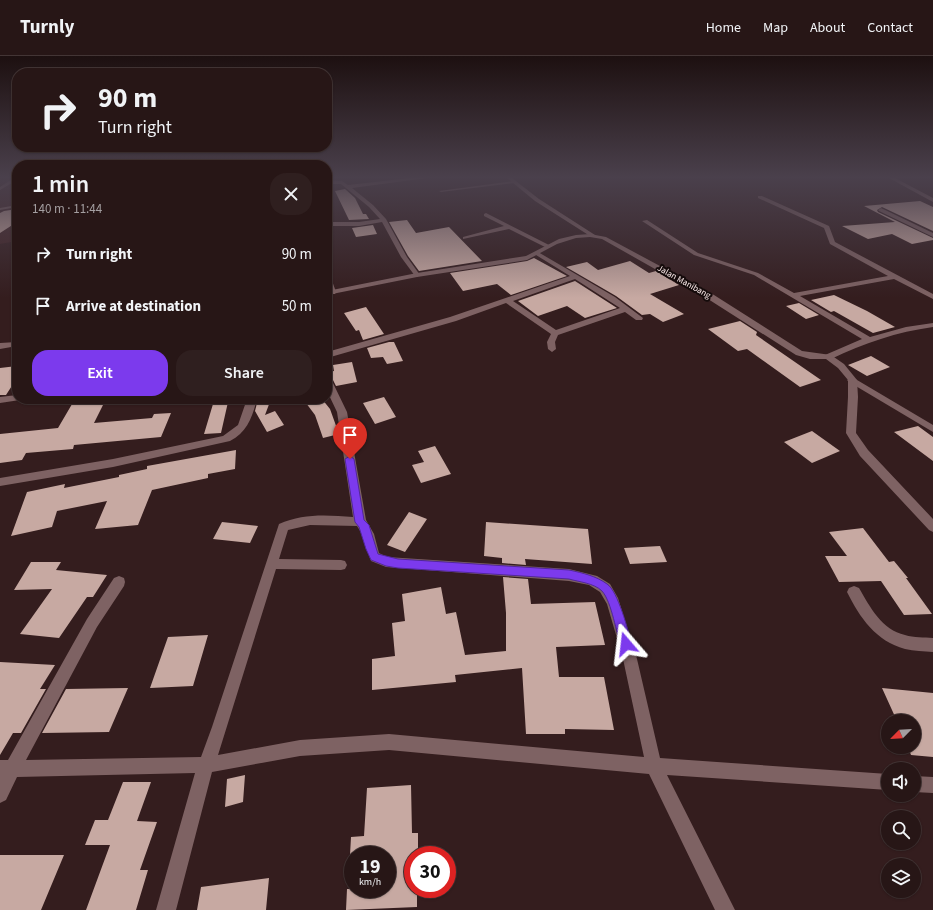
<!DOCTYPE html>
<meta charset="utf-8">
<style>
body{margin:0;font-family:"Source Sans 3",sans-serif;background:#2f1f1f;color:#f1f3f6;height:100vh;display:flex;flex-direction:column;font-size:15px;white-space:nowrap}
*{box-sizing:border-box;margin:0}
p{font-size:13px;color:#a49fa1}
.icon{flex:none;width:22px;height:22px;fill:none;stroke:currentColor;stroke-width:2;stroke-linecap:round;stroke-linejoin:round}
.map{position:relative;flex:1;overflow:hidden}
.side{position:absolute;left:12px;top:104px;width:320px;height:244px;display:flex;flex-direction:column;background:#271616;border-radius:16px;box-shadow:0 1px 3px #0004,0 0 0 1px #433535}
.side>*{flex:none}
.guide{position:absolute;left:12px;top:12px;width:320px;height:84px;border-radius:16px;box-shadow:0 1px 3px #0004,0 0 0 1px #433535;background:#271616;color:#f1f3f6;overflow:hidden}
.needle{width:26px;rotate:246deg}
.tools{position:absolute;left:881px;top:658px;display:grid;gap:8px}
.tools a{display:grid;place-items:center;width:40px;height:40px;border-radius:50%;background:#271616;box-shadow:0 1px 3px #0004,0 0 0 1px #433535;font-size:20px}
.speed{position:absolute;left:344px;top:790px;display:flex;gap:8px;font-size:20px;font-weight:700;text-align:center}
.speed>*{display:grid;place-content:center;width:52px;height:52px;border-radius:50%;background:#271616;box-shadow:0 1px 3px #0004,0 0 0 1px #433535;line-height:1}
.speed small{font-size:10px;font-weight:400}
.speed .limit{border:6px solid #d22;background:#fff;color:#111}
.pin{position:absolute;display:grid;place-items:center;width:34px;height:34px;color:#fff;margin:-41px -17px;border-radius:50% 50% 50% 0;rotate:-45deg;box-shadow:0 0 4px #0007}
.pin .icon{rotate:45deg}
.me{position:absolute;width:44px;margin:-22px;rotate:343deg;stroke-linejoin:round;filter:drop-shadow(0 0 3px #0008)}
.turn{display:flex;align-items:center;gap:14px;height:84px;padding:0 20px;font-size:18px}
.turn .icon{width:52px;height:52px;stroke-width:2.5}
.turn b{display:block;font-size:28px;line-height:34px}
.round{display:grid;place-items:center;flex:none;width:42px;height:42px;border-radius:16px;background:#2f1f1f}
.summary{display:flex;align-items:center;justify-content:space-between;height:68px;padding:0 20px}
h1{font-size:24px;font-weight:600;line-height:30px}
.primary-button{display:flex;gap:8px;margin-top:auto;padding:8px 20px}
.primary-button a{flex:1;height:46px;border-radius:16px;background:#7c3aed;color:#fff;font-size:16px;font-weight:600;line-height:46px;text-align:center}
.primary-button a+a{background:#2f1f1f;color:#f1f3f6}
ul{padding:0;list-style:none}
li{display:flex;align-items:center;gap:12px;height:52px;padding:0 20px}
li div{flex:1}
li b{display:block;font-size:15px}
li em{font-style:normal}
header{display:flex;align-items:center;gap:24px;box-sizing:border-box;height:56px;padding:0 20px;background:#271616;border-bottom:1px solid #433535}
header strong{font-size:19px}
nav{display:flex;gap:22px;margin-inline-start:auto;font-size:14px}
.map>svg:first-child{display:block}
.built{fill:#422325}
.building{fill:#c7a9a2}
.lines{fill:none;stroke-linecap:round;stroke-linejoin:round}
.service{fill:#7e6263;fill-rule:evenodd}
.minor{fill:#7e6263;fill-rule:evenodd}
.tertiary{fill:#7e6263;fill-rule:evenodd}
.route{fill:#7c3aed;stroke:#51269a}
.labels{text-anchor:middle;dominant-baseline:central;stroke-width:4;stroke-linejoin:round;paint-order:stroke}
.far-street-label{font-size:9px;fill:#fbeaea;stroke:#150b0b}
</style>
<header>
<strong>Turnly</strong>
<nav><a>Home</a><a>Map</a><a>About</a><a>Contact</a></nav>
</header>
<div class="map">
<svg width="933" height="854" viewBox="0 0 933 854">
<rect width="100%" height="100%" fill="#341d1e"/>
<path class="built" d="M0,122H17V185L0,188Z"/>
<path class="building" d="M345,133L355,142L363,158H366L369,163L349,164L335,135Z
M920,145L933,151V175L882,151L877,154L878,156L933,182V184L912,188L892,178L868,183L842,170L895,166L864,150Z
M17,153V166L0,177V157L4,155Z
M407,164L416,177L449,171L482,205L419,215L408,200L389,166Z
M373,169L377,178L356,181L352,172Z
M534,202L567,220L511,239L497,228L463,235L450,217L527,205Z
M630,205L649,217L656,215L679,229L650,238L684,258L663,266L650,258L642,259L616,240L566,211L587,206L598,214Z
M575,225L617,252L585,262L567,250L538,260L518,245Z
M834,239L867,255L895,271L873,277L834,255L831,256L811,244Z
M799,247L819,259L806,263L786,250Z
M366,251L384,278L363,284L359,274L356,275L344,257Z
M740,265L757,276L756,279L821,324L800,331L747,293L738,295L708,273Z
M389,286H394L403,305L387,308L383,301L371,302L367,292Z
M871,300L890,311L867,320L848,309Z
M352,306L357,326L336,330L333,324L329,321L328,316L334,315L333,309Z
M17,310V322L6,339H0V312Z
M384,341L396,361L375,368L363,347Z
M75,343H106L94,367L152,362L154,358L171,357L161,381L74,389L73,393L26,397L22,404L0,407V378L58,372Z
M258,343H271L265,359L275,355L284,369L267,376L255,355Z
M303,343H322L330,353L339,378L323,382L315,359Z
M228,346L221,377L204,378L213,348Z
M918,370L933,381V405L894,376Z
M812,375L840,395L812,407L784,386Z
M435,390L451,418L421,427L412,409L424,406L418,395Z
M236,394L235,413L208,418V422L152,434L138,469L95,473L107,445L57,455L52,471L11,480L27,436L65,428L64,432L119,421V419L147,413V410Z
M409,456L427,463L405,496L387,489Z
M222,466L258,470L250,487L213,483Z
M486,466L588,473L592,508L525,503L526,509L502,507V502L484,500Z
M863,472L889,506L894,505L908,522H906L932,558L904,559L881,525L839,526L825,500H847L829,476Z
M660,490L667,506L630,508L624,492Z
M31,506H61L56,514L107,519L93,541H87L59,582L20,578L52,533L14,534Z
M503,521L528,523L531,548L595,546L605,589L556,591L559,621H604L614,674L565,673V678H526L522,612L455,619L456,626L372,634V603L395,600L392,567L405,565L402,538L441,531L446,558L456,556L465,599L506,595V557Z
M208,579L193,630L150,632L168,581Z
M0,606L55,609L40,633H46L21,677H13L0,699Z
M128,632L109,676L42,677L66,633Z
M882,632L933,637V701L911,699L908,691H914V665H897Z
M245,719L243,746L225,751L227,723Z
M123,726H151L137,765L157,766L140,814H148L136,854H86L110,789H85L95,764H108Z
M411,729L412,777H418V799H413V833H417V851L346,854L347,833H387V799H350L351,781L364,780L367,732Z
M0,799H64L41,854H0Z
M269,822L266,854H197L201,831Z"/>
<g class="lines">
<path class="service" d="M14,122H17V124L0,134V131Z
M514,125L515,127L441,136L439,135Z
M17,149V151L0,154V152Z"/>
<path class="minor" d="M410,122H427L352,132L373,149L386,163L407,201L420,219L417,221L415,220L401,201L382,166L359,170H327V166H359L380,163L369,151L341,128H327V124L342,125L348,129Z
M507,122H512L539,143L595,179L590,180L535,145Z
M889,122H895L933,142V146Z
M758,140H762L829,170L835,186L933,238V243L894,223L800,240L870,281L906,271L933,267V271C897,276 864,287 831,303H825L824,301L825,299L862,283L754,219L694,199L642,165L647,164L698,197L758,217L794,237L888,220L830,188L824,172L758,142Z
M881,152L933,177V181L879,155L878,154Z
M486,157L549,189L550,190L545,191L509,173L463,183V181L504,170L484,160V158Z
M538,196L615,241L643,262L642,264H636L625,256L558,279L555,286L556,293L552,296L548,293L547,286L551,278L506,247L456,265L327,302V296L450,261L570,220L536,199V197ZM575,223L620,252L556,274L513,245Z
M327,217L330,219L336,236L335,238H329L328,236Z
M852,321L933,369V376L849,326L847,324Z
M327,322L332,325L347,356L366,464L374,478L379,497L387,501L569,513L597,520L610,528L618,542L637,603L660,702L888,718V734L667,719L735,854H715L649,718L389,694L300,700L212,716L176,854H156L195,717L17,721L6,744L0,747V704H8L87,563L114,522L119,520L124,522L125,526L124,530L97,571L26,704L201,701L212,671L279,468C303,457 328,459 353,461L337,356L327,335ZM310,469L357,470L362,478L371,505L386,511L569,525L589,529L600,536L607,548L623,603L644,701L389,678L300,684L218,699L276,513L341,514L345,513L347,509L345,505L341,504L279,503L288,474Z
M17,339V343H21L20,344L0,347V341Z
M247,343H257C252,362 247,376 230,385L113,411L0,430V422L113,403L223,380L238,369Z
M854,530L859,532C870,551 882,574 905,579C914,582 924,581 933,582V596C924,595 914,595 905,593C876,585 860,562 847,536L849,532Z
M914,720L933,721V737L914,736Z"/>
<path class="tertiary" d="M590,178L606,181L714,239L802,295L831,299L844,308L857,324L858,341L856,377L868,394L933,463V476L929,474L860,400L846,377L848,341V324L838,312L826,303H810L796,299L708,243L602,183L590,181L576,182L557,188L527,204L417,221L327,239V235L417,217L526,200L559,183L576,179Z
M17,286V290L0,293V287Z"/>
</g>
<linearGradient id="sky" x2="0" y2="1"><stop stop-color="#1d1010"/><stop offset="0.5" stop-color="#4a404c"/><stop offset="1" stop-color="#4a404c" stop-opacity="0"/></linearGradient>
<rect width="933" height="242" fill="url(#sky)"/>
<path class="route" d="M350,400L354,403L364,464L369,469L378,498L398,503L569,514C583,517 596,520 607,528C618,535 628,575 632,588L630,592L626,594L622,592C616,578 612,546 602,535C594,527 579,526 569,523L398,512L386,510L371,504L366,493L359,471L355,466L345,403Z"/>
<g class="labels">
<g class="far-street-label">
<text transform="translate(684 226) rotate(29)">Jalan Manibang</text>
</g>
</g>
</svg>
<div class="tools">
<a><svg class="needle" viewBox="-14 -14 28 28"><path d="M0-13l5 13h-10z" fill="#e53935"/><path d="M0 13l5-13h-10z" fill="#a49fa1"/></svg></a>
<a><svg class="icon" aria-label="sound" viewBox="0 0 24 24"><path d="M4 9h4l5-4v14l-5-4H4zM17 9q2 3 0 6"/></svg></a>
<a><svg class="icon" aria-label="search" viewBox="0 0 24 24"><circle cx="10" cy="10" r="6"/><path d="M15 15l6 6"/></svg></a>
<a><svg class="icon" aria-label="layers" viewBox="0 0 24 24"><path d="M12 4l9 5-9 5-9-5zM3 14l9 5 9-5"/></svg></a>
</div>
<div class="speed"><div>19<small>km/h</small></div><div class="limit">30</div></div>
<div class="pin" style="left:350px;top:403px;background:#d93025"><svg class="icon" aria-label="arrive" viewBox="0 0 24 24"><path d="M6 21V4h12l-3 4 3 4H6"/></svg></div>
<svg class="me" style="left:626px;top:588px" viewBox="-20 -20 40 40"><path d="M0-17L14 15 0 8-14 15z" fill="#7c3aed" stroke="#fff" stroke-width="4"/></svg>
<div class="guide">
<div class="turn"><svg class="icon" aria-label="right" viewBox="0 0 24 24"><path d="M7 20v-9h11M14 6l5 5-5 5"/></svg><div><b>90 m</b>Turn right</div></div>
</div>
<section class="side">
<div class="summary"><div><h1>1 min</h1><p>140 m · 11:44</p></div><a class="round"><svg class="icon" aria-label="close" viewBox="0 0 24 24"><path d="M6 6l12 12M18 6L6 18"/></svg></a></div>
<ul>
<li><svg class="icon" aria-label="right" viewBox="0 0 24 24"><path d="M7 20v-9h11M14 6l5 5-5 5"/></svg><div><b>Turn right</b></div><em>90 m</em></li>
<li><svg class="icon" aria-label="arrive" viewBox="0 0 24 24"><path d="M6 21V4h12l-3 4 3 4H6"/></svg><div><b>Arrive at destination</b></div><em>50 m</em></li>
</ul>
<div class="primary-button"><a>Exit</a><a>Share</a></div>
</section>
</div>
